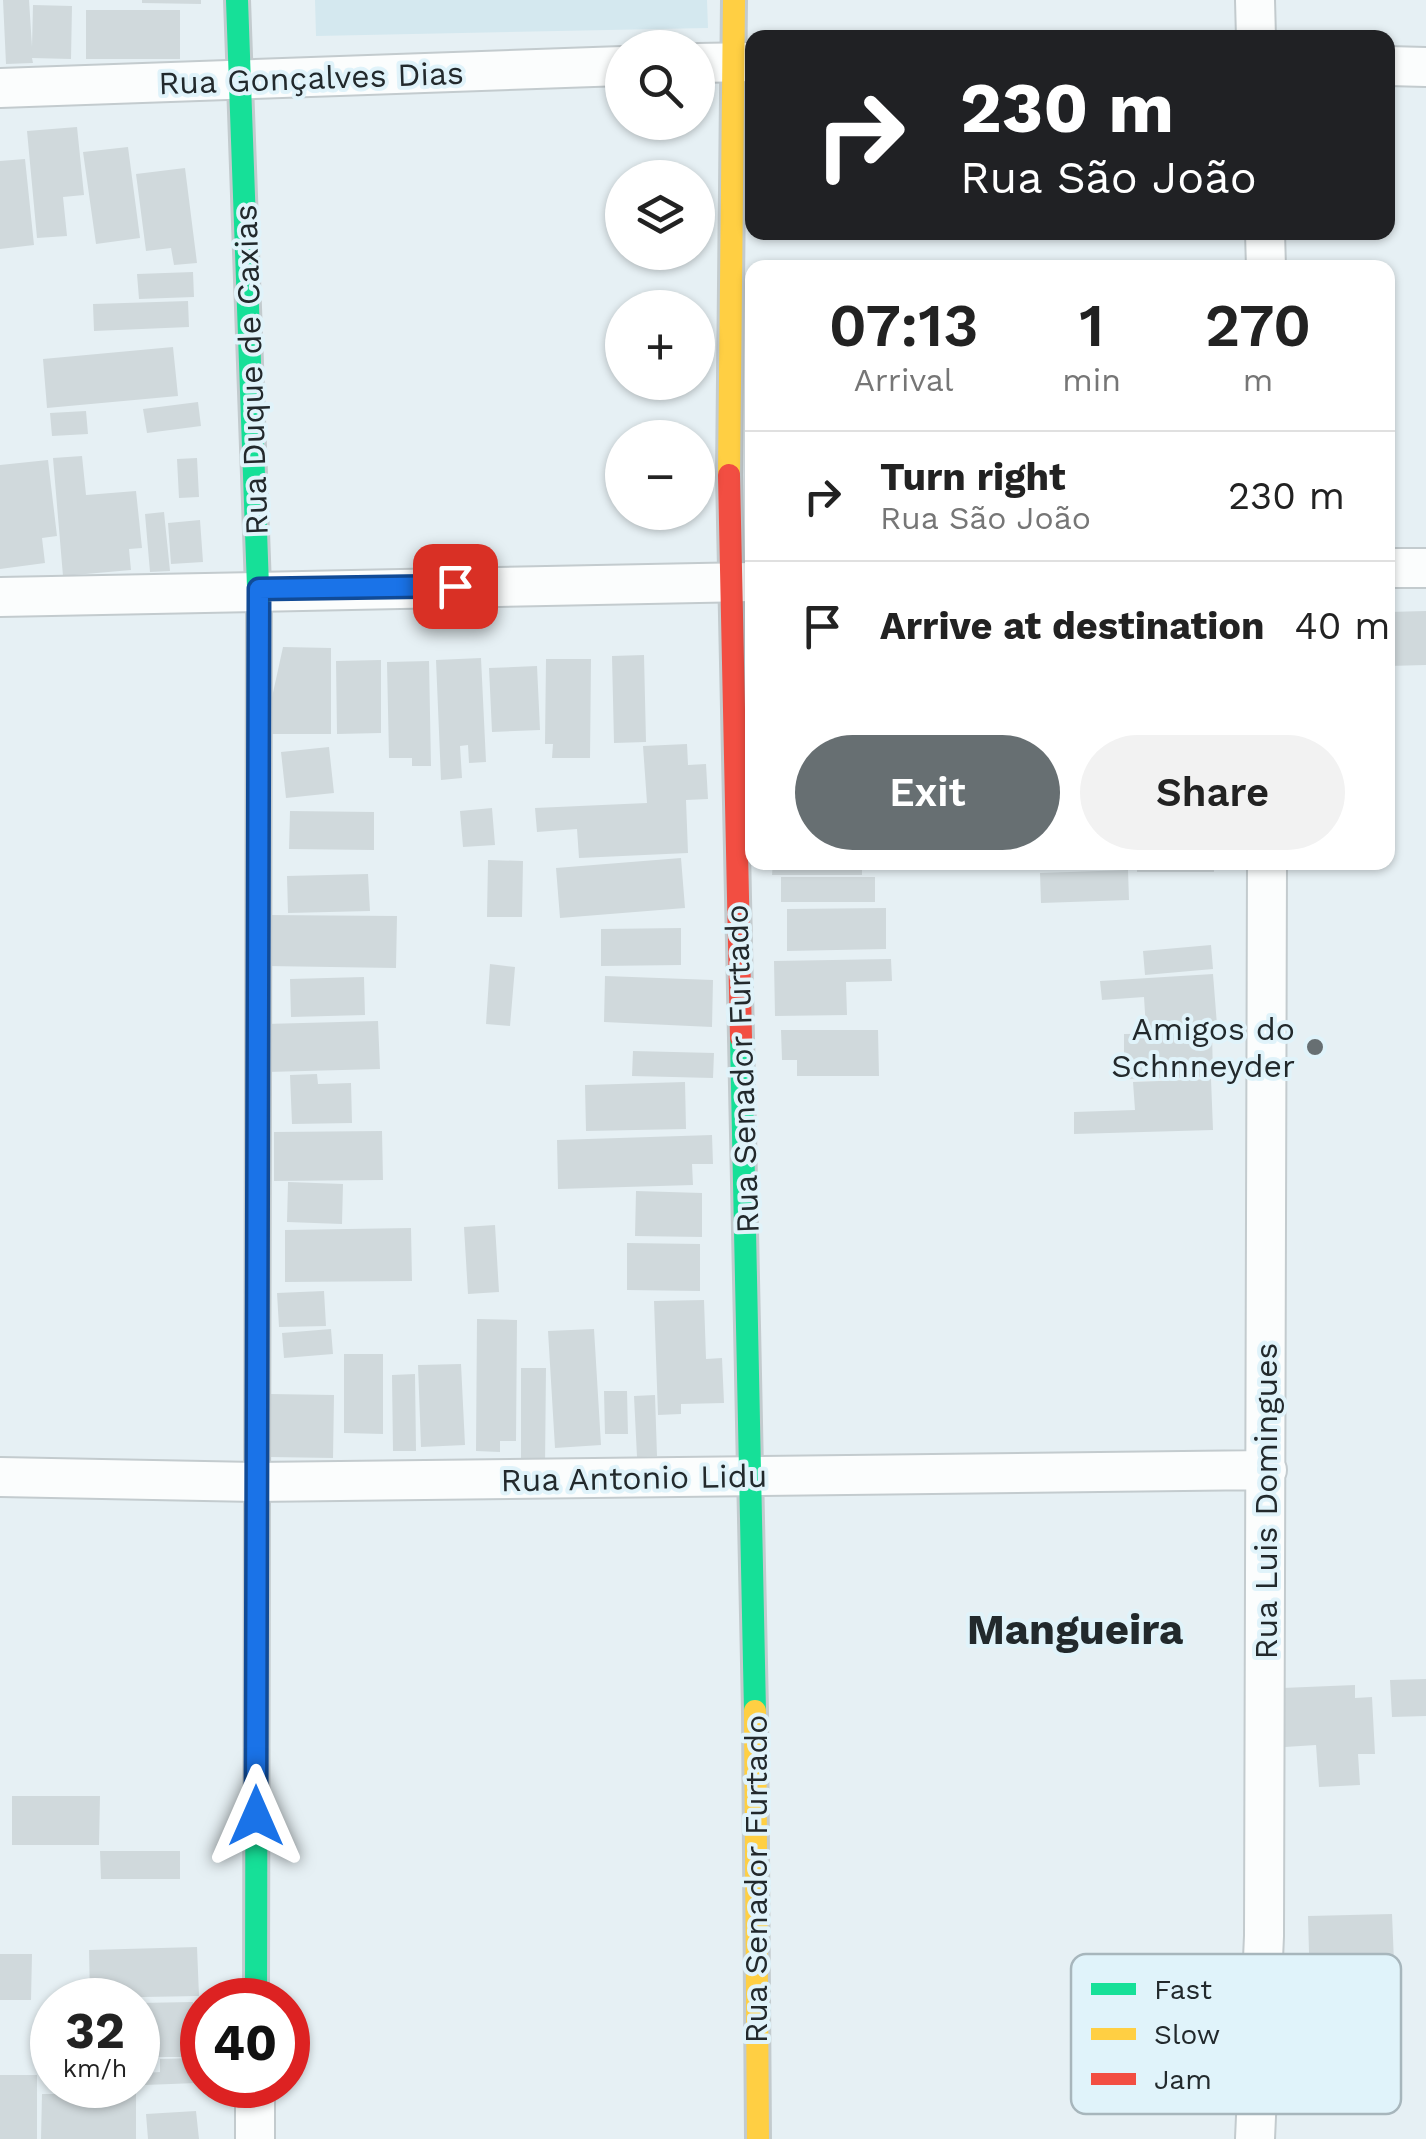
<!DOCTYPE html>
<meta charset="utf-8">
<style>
body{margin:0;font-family:"Work Sans",sans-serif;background:#f2f2f2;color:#222;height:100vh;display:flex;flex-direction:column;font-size:38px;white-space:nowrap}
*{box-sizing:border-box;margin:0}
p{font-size:32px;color:#767676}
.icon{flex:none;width:55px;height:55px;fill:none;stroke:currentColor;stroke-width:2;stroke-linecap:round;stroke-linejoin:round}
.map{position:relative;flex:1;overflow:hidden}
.drawer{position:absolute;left:745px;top:260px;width:650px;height:610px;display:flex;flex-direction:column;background:#fff;border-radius:20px;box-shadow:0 2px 8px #0004}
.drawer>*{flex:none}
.top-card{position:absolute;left:745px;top:30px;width:650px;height:210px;border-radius:20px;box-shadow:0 2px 8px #0004;background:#202124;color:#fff;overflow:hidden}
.fabs{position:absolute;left:605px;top:30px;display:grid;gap:20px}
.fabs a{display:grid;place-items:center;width:110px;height:110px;border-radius:50%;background:#fff;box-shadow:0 2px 8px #0004;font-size:50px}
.speed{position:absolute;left:30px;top:1978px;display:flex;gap:20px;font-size:50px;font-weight:700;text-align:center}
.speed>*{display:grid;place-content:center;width:130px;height:130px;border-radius:50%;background:#fff;box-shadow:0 2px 8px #0004;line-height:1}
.speed small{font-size:25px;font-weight:400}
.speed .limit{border:15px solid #d22;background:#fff;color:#111}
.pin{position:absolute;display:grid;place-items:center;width:85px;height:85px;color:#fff;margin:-42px;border-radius:20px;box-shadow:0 5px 15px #0006}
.me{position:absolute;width:110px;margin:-55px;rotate:0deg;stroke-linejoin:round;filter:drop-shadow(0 0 8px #0008)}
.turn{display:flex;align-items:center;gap:35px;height:210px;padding:0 50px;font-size:45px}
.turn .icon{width:130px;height:130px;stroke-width:2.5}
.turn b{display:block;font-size:70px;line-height:85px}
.eta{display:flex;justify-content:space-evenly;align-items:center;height:170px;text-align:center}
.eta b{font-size:60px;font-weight:600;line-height:70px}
.action{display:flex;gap:20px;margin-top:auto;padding:20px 50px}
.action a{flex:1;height:115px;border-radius:60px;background:#676f72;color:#fff;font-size:40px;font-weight:600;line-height:115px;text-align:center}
.action a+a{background:#f2f2f2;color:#222}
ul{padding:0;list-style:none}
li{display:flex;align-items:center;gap:30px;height:130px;padding:0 50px;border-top:2px solid #e0e0e0}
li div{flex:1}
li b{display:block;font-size:38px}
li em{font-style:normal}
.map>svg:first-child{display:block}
.built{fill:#d4e8ef}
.building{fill:#d0d9dc}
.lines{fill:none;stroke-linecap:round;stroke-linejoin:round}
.street-casing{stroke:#c3cbce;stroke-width:42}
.fast-casing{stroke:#c3cbce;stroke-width:28}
.slow-casing{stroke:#c3cbce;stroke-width:28}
.jam-casing{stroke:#c3cbce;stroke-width:28}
.street{stroke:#fbfdfd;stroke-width:38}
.fast{stroke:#16e098;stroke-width:22}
.slow{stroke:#ffcf43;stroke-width:22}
.jam{stroke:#f24e42;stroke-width:22}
.route-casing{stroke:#114b97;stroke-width:25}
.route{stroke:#1a73e8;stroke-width:18}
.poi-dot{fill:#676f72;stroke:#e0f3fa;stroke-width:4}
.labels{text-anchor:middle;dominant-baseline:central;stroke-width:8;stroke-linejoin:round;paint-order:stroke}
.street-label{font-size:32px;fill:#22292c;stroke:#e0f3fa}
.poi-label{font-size:32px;fill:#22292c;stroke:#e0f3fa;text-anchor:end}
.district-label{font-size:42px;font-weight:bold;fill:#22292c;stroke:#e0f3fa}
.key{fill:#e0f3fa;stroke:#a7b6bc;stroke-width:2.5}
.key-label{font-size:28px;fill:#22292c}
</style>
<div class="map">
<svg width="1426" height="2139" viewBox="0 0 1426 2139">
<rect width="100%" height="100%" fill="#e6f0f4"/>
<path class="built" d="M315,0H707L708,28L316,36Z"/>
<path class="building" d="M3,0H29L32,47L33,5L72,6L71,59L32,58L33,63L6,64Z
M142,0H201V4L142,3Z
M86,10H180V59H86Z
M77,127L84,195L63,197L67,236L37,238L27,131Z
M128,147L140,238L96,244L83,152Z
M25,159L34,245L0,249V161Z
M185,168L197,263L174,265L171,248L146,251L136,174Z
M193,272L194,297L139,299L137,274Z
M188,301L189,327L94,331L93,304Z
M173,347L178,396L47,408L43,359Z
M198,402L201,426L147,433L143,409Z
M86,411L88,434L52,436L50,413Z
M82,456L86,495L136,491L142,548L129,549L131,570L63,576L53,458Z
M197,458L199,497L179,498L177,459Z
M48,460L57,536L42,538L45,563L0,569V465Z
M164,512L170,571L150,572L145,514Z
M200,520L203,562L171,564L168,523Z
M1426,611V665L1388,666V612Z
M283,647L331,648V734H264Z
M644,655L646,742L614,743L612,656Z
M481,658L486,762L469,763L468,745L460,746L462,778L441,780L436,660Z
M546,659H591L590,758H552L553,744H545Z
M381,660V733L337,734L336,661Z
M429,661L431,766H412V758H389L387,662Z
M537,666L540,730L492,732L489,668Z
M687,744L688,765L706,764L708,799L686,800L688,853L579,858L577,829L537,832L535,808L647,803L643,746Z
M329,747L334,793L286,798L281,752Z
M492,808L495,845L463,847L460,811Z
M290,811L374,812V850L289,849Z
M681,858L685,908L560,918L556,868Z
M488,860L523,861L522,917H487Z
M773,862H862V875H772Z
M1137,862H1214V872H1137Z
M1128,870L1129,900L1041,903L1040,873Z
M368,874L370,911L288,913L287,876Z
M781,877H875V902H781Z
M886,908V949L787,951V909Z
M267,915L397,916L396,968L267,966Z
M681,928V965L601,966V929Z
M1211,945L1213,969L1145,975L1143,951Z
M891,959L892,981L846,982L847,1015L775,1016L774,961Z
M490,964L515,967L510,1026L486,1024Z
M1213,974L1217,1025L1146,1029L1144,997L1102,1000L1100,981Z
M605,976L713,980L712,1027L604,1022Z
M364,977L365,1015L291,1017L290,979Z
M378,1021L380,1069L267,1072L265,1024Z
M781,1030H878L879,1076H797V1060H782Z
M1212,1033L1213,1077L1124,1079V1034Z
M633,1051L714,1053L713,1078L632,1076Z
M317,1074L318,1084L351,1083L352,1123L292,1124L290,1075Z
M1211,1079L1213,1130L1074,1134V1112L1135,1110L1133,1082Z
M685,1082L686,1129L586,1131L585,1085Z
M382,1131L383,1180L274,1181V1132Z
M712,1135L713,1164H692L693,1185L558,1189L557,1140Z
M288,1182L343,1184L342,1224L287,1222Z
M636,1191L702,1193V1237L635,1236Z
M495,1225L499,1292L468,1294L464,1227Z
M411,1228L412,1281L285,1282V1230Z
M627,1243L700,1244V1291L627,1290Z
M324,1291L326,1326L279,1327L277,1293Z
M704,1300L706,1359L722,1358L724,1403L681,1404V1414L658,1415L654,1301Z
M477,1319L517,1320L516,1441H500V1452L476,1451Z
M331,1329L333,1354L284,1358L282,1333Z
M594,1329L601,1445L555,1448L548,1331Z
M344,1354H383V1434L344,1433Z
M461,1364L465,1445L421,1447L418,1365Z
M521,1368H546L545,1466H521Z
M415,1374L416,1451H393L392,1375Z
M604,1391H627L628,1434H605Z
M271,1394L334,1395L333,1458L270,1457Z
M655,1395L657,1456L637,1457L634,1396Z
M1426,1679V1716L1392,1717L1390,1680Z
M1355,1685V1698L1372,1697L1375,1754H1358L1360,1785L1319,1787L1316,1745L1285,1747L1282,1688Z
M12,1796H100L99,1845H12Z
M100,1851H180V1879H101Z
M1392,1914L1395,1986L1310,1989L1308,1916Z
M197,1947L199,1996L90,1998L89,1950Z
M0,1954H32L31,2000H0Z
M193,2002L194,2057H141L139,2003Z
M196,2058L197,2083L145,2085L144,2073L160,2072V2059Z
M0,2075H37V2139H0Z
M67,2085L136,2087V2139H41L42,2094H67Z
M196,2111L199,2139H148L146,2114Z"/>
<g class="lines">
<defs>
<path id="street" d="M1255,0L1256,38
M698,63L752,62
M1388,66L1426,67
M0,88L622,66
M1265,232L1266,268
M1388,568H1426
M0,597L750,582
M0,1477L255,1482L1267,1470
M255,2139V2085
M1255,2139L1264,1936L1267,862"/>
<path id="fast" d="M237,0L259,615
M741,1038L755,1711
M256,2000L257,1499"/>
<path id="slow" d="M729,475L734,0
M258,1090L259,615
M755,1711L758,2139"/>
<path id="jam" d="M729,475L741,1038
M257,1499L258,1090"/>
</defs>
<use href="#street" class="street-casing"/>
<use href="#fast" class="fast-casing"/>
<use href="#slow" class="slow-casing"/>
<use href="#jam" class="jam-casing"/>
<use href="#street" class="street"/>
<use href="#fast" class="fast"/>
<use href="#slow" class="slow"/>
<use href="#jam" class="jam"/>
</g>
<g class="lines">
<defs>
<path id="route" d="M256,1816L259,589L455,586"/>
</defs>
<use href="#route" class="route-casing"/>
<use href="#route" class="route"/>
</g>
<circle class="poi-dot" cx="1315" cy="1047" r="10"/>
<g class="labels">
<g class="street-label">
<text transform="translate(311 78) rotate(-2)">Rua Gonçalves Dias</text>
<text transform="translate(251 370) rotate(-92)">Rua Duque de Caxias</text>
<text transform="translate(742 1069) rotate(-92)">Rua Senador Furtado</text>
<text transform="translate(634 1478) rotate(-1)">Rua Antonio Lidu</text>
<text transform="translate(1266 1501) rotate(-90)">Rua Luis Domingues</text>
<text transform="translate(756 1879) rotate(-90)">Rua Senador Furtado</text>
</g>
<g class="poi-label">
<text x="1295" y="1029">Amigos do<tspan x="1295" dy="37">Schnneyder</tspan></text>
</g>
<g class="district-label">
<text x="1075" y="1629">Mangueira</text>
</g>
</g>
<rect x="1071" y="1954" width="330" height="160" rx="15" class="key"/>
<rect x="1091" y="1983" width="45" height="12" fill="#16e098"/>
<rect x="1091" y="2028" width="45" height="12" fill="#ffcf43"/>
<rect x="1091" y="2073" width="45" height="12" fill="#f24e42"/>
<g class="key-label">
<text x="1154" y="1999">Fast</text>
<text x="1154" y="2044">Slow</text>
<text x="1154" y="2089">Jam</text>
</g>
</svg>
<div class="fabs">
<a><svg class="icon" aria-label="search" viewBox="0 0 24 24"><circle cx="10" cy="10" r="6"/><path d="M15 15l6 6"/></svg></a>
<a><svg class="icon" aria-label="layers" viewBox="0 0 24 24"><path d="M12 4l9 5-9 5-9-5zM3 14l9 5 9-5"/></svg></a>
<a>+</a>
<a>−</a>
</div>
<div class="speed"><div>32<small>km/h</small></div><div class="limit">40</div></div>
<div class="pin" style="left:455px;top:586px;background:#d93025"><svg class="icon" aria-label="arrive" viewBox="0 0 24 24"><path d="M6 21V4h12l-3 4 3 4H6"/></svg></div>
<svg class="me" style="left:256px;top:1816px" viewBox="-20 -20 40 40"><path d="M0-17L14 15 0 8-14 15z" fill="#1a73e8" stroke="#fff" stroke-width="4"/></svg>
<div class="top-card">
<div class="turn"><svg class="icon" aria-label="right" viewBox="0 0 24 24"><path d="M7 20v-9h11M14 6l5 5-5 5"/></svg><div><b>230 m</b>Rua São João</div></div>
</div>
<section class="drawer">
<div class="eta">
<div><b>07:13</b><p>Arrival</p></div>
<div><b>1</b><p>min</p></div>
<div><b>270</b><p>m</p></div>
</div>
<ul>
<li><svg class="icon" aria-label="right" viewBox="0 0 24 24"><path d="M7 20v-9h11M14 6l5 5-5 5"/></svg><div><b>Turn right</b><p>Rua São João</p></div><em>230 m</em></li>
<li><svg class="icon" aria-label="arrive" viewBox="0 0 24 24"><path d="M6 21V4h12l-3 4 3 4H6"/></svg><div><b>Arrive at destination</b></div><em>40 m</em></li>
</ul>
<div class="action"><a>Exit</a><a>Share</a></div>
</section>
</div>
